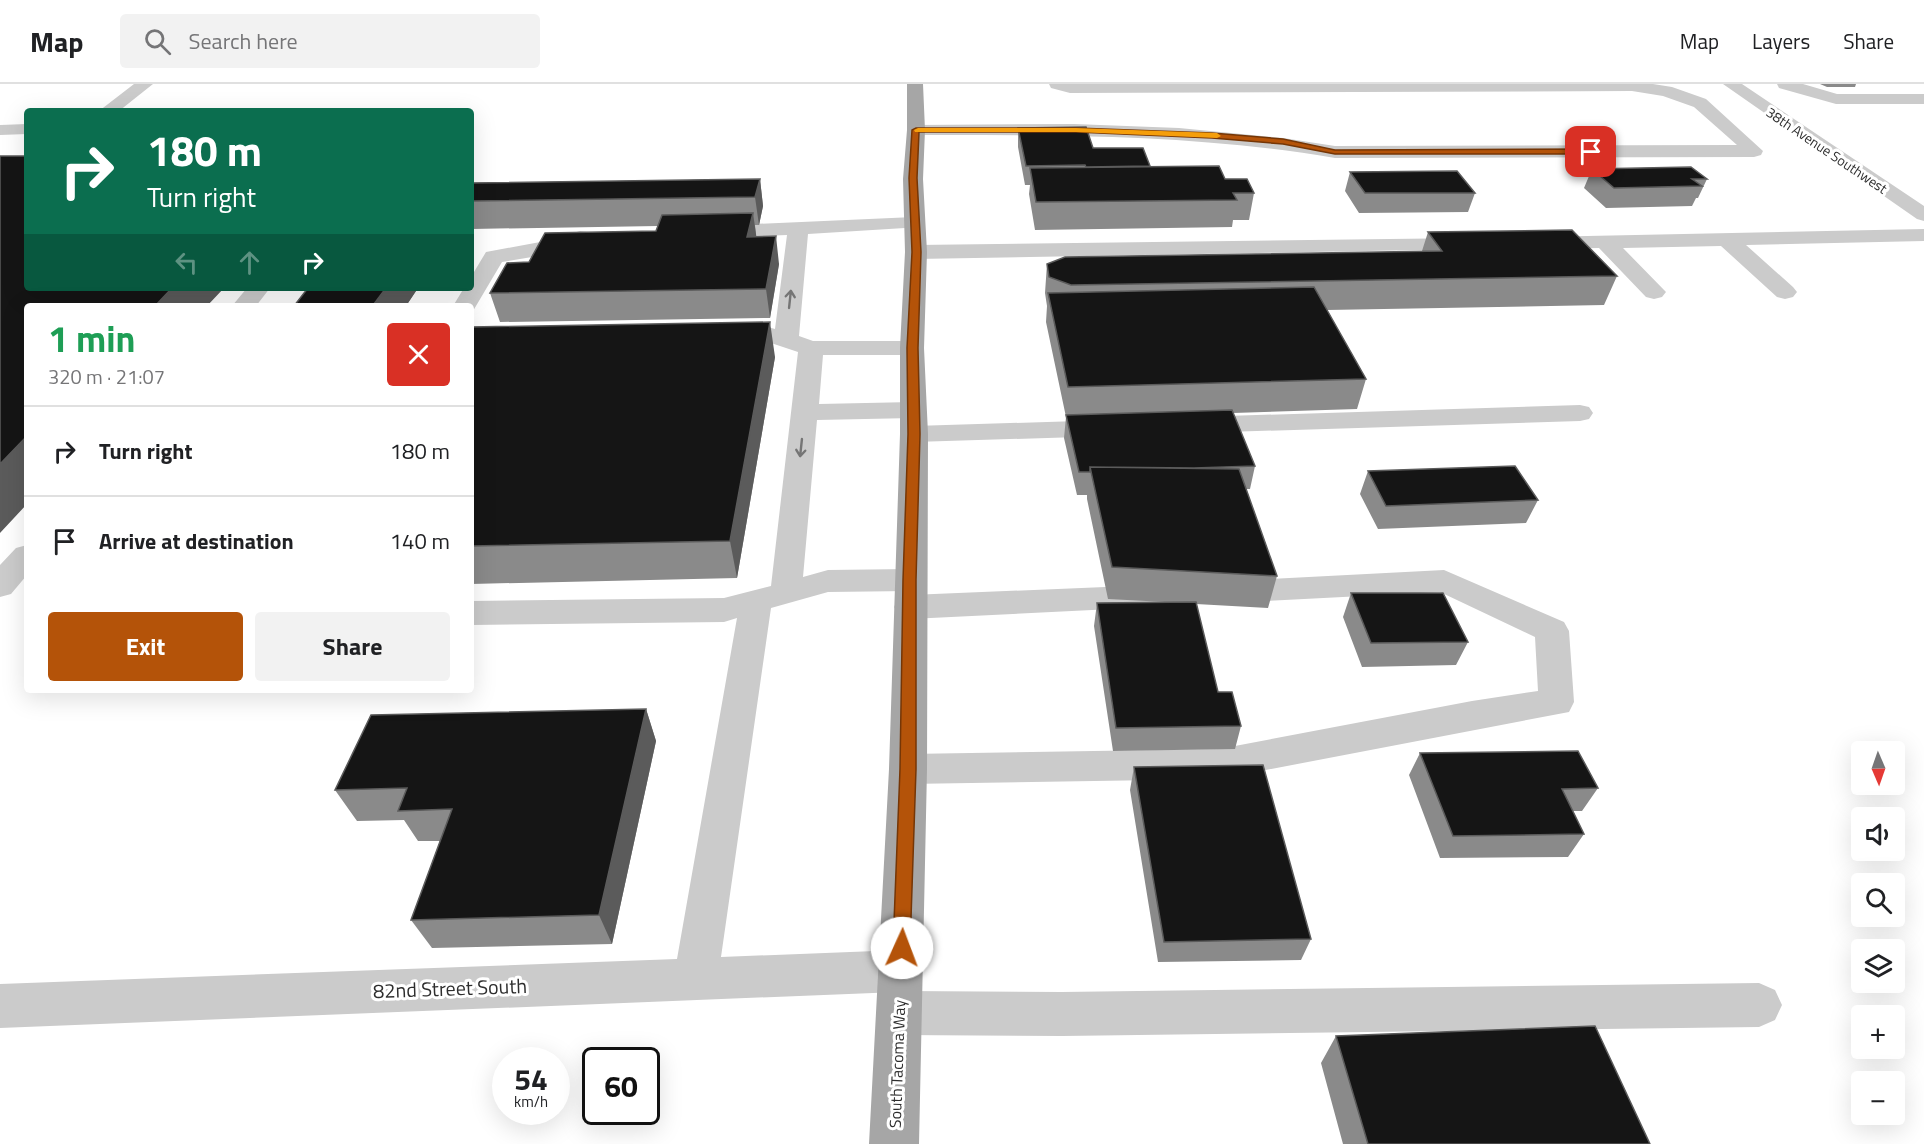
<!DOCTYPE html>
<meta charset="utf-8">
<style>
body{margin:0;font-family:"Titillium Web",sans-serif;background:#f2f2f2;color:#202124;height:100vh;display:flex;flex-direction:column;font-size:22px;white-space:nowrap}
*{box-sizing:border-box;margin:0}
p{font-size:20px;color:#757577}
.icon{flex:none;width:33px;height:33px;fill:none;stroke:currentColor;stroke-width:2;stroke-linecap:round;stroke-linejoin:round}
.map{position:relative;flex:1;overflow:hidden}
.details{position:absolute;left:24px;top:219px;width:450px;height:390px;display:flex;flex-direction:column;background:#fff;border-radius:6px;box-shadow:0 6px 24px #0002}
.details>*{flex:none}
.hud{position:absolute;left:24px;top:24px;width:450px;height:183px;border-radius:6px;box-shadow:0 6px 24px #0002;background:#0b6e4f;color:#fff;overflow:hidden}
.needle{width:39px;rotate:178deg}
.tools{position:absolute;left:1851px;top:657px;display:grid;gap:12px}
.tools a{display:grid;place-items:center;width:54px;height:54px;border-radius:6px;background:#fff;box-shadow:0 6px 24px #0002;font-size:30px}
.speed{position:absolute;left:492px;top:963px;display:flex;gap:12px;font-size:30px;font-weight:700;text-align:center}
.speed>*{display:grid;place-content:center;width:78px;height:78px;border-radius:50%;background:#fff;box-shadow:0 6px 24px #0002;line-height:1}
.speed small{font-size:15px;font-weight:400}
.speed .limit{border:3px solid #111;border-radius:9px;background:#fff;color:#111}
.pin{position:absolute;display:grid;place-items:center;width:51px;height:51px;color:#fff;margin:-26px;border-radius:12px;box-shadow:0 3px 9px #0006}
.me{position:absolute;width:66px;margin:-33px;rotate:2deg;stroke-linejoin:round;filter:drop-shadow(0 0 4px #0008)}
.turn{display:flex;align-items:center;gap:21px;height:126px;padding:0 24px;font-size:27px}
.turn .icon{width:78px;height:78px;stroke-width:2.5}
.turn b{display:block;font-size:42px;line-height:51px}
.lanes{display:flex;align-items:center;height:57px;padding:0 24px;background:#0003;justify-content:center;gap:30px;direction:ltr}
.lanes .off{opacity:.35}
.round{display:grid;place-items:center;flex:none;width:63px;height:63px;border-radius:6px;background:#f2f2f2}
.overview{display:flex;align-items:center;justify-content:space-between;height:102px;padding:0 24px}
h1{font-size:36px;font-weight:700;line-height:45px;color:#1e9e55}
.action{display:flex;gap:12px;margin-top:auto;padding:12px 24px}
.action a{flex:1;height:69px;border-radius:6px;background:#b45309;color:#fff;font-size:24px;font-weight:700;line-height:69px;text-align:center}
.action a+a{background:#f2f2f2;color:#202124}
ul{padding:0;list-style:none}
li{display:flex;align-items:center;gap:18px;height:90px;padding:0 24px;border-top:2px solid #e0e0e0}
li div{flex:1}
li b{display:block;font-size:22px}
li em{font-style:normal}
header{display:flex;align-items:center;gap:36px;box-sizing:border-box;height:84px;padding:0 30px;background:#fff;border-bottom:2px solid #e0e0e0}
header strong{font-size:28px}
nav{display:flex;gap:33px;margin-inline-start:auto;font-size:21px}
.search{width:420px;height:54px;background:#f2f2f2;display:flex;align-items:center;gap:15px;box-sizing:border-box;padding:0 21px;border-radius:6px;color:#757577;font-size:22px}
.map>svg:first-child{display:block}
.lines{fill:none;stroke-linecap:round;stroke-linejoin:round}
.minor{fill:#cbcbcb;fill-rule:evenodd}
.major{fill:#a6a6a6;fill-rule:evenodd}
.wall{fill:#8a8a8a}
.shaded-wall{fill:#5b5b5b}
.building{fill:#151515;stroke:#5b5b5b;stroke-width:1.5}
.oneway{stroke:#757575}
.route{fill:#b45309;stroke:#753606;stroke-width:1.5}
.slow{fill:#f59e0b}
.labels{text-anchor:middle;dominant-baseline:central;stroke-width:6;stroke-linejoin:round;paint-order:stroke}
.far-street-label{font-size:14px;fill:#2e2e2e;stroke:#fff}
.street-label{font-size:16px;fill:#2e2e2e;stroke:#fff}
.near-street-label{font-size:20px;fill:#2e2e2e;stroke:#fff}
</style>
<header>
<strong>Map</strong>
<div class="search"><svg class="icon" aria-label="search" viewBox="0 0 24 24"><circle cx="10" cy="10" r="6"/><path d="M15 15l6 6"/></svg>Search here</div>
<nav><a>Map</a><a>Layers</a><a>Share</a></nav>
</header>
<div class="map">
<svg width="1924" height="1060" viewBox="0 0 1924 1060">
<rect width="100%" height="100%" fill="#fff"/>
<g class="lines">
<path class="minor" d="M134,0H153L119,27H99Z
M1049,0H1653L1672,3L1706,15L1763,67L1761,71L1754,73L1335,74C1196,50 1057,51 916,51L910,50L907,46L910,42L916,41L1074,40L1179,44L1283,54L1335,62L1737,61L1694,23L1663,12L1632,7L1070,9L1051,4Z
M1723,0H1742L1924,122V137L1917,135Z
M1777,0H1803L1837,10H1924V20H1836L1779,4Z
M27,40V50L0,51V41Z
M914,133L921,135L924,139L921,143L808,150L799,252L813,257H912L921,259L924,264L921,269L912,271H823L819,320L913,318L922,320L926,326L922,332L913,334L817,336L803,493L828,486L910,485L921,488L926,496L921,504L910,507L828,508L771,524L721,873L901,866L917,872L923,887L917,902L903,907L1062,908L1759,899L1775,906L1782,921L1775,936L1759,943L1062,952L900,951L884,945L877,929L884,913L898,908L0,944V900L677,875L737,534L724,538L471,541V517L724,514L771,502L798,268L762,256L728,257L719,255L716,250L719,245C737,241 758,240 775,245L787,151L710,154L702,153L699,148L702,143L710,142Z
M1924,145V157L1746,161L1793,203L1797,208L1793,213L1785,215L1777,213L1721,162L1623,164L1666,208L1662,213L1654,215L1646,213L1599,164L1539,165L1531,164L1528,159L1531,154L1539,153Z
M580,147L588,148L591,153L588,158L556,169L502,178L473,227L471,228V222H453L464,204H471V193L486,168L551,156Z
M1469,154L1477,155L1480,160L1477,165L916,175L908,173L905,168L908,163L916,161Z
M247,204H270L256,222H232Z
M1580,321L1589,323L1593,329L1589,335L1580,337L1195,349L1185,347L1181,341L1185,335L1195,333Z
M1110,336L1120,338L1124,344L1120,350L1110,352L914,358L904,356L900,350L904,344L914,342Z
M27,461V491L11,510L0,513V481L16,464Z
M1444,486L1564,538L1569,547L1574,618L1569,628L1219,695L908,700L895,696L889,685L895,674L908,670L1219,665L1472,617L1538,607L1535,553L1440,508L1229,519L1218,516L1213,508L1218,500L1229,497Z
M1153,501L1164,504L1169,512L1164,520L1153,523L910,535L898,531L894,523L898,515L910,511Z"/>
<path class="major" d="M907,0H923L925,46L923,95L927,168L924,264L928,350L927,685L919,1060H869L889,685L900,350V264L905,168L903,95L907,46Z"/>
</g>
<path class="wall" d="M1820,0H1856L1855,3H1827Z
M1018,44L1093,64L1150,82L1225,95L1254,109L1249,136H1233L1232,143L1035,146L1029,110L1030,101H1025L1018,63Z
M1592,85L1707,95L1698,114H1696L1692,122L1606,124L1584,104Z
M1350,88L1475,109L1468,128L1359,129L1345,107Z
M760,95L763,122L759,141H755L756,152L779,180L770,234L500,238L490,209L529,178L656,147L658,142L471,145V99Z
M1428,148L1617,192L1604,221L1327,226L1366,295L1357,325L1233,329L1255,382L1250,405H1246L1277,492L1268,524L1196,520L1218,608L1241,642L1235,665L1113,667L1094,542L1097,519L1165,518L1108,515L1087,415V411H1077L1064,354L1066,333L1046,238L1047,222L1045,209L1047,180L1422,167Z
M308,204H418L406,222H294Z
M471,243L775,273L737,494L471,500Z
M1368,387L1538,416L1526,439L1378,445L1360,410Z
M1351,509L1468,558L1456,581L1362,583L1343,533Z
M646,625L656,657L612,860L432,864L411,836L440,757H418L404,736L357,737L335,706Z
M1420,669L1598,704L1582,727H1573L1584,750L1568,773L1440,774L1409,691Z
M1134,683L1311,855L1301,876L1158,878L1130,706Z
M1336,952L1650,1060H1343L1321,979Z"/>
<path class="shaded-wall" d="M760,95L763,122L759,141L755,113Z
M753,129L757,157L747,153Z
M776,152L779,180L770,234L766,205Z
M172,204H224L207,222H155Z
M386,204H418L406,222H375L374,220Z
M770,238L775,273L737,494L730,457Z
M27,352V420L0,449V380Z
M646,625L656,657L612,860L599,831Z"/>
<path class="building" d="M1086,43L1093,64H1143L1150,82L1086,83L1085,81L1026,82L1018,44Z
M0,72H27V204H172L155,222H27V352L0,380Z
M1219,82L1225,95H1247L1254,109H1233L1237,116L1036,118L1030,84Z
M1691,83L1707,95H1692L1702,102L1614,104L1592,85Z
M1457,87L1475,109H1365L1350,88Z
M760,95L755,113L471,117V99Z
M753,129L747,153L776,152L766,205L490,209L507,179L529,178L545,149L656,147L662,131Z
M1572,146L1617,192L1071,201L1049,193L1047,180L1065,173L1442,167L1428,148Z
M1314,203L1366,295L1068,303L1048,209Z
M308,204H386L374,220L294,222Z
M770,238L730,457L471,462V243Z
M1232,326L1255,382L1194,384L1090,383V388H1079L1066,331Z
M1515,382L1538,416L1386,422L1368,387Z
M1090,383L1239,385L1277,492L1112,483Z
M1351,509H1443L1468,558L1371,559Z
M1196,518L1218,608H1232L1241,642L1116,644L1097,519Z
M646,625L599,831L411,836L452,725L398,727L407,704L335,706L371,631Z
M1578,667L1598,704L1562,705L1584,750L1453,752L1420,669Z
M1263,681L1311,855L1164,858L1134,683Z
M1595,942L1650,1060H1368L1336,952Z"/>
<defs><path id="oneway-shaft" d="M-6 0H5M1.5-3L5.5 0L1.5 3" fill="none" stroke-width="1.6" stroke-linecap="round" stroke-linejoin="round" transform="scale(1.5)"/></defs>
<g class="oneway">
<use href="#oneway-shaft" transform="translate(790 215) rotate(-84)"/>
<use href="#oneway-shaft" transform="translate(801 364) rotate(96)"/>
</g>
<path class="route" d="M916,44H1076L1212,49L1283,55L1335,66L1591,65L1595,68L1591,70H1335L1283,60L1212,54L1076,48H919L917,94L921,168L918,264L920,350L916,496V685L910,864L908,870L902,873L895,870L893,864L900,685L903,496L908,350L907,264L912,168L909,94L912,46Z"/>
<path class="slow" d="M918,44H1076L1217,49L1221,52L1217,54L1076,48H915L914,46Z"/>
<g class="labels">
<g class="far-street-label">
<text transform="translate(1827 66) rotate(34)">38th Avenue Southwest</text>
</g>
<g class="street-label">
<text transform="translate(897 980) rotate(-88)">South Tacoma Way</text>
</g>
<g class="near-street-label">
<text transform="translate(450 904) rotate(-2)">82nd Street South</text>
</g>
</g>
</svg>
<div class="tools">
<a><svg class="needle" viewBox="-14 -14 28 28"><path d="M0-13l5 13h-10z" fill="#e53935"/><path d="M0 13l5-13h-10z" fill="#757577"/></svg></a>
<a><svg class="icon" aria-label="sound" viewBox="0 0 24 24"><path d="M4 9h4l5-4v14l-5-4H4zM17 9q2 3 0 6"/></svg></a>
<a><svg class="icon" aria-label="search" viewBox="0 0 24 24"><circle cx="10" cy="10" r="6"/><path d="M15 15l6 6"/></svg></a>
<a><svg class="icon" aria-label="layers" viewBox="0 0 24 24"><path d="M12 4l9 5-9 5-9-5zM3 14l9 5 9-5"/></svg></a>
<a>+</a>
<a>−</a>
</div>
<div class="speed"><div>54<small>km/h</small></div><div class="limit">60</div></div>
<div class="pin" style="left:1591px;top:68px;background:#d93025"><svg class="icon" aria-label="arrive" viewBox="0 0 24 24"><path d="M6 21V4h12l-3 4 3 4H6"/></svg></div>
<svg class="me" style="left:902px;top:864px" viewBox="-20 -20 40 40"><circle r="19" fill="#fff"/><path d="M0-13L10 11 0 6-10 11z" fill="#b45309"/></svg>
<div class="hud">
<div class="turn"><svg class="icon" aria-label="right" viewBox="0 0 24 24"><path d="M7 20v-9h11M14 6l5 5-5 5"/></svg><div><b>180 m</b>Turn right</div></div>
<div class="lanes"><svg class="icon off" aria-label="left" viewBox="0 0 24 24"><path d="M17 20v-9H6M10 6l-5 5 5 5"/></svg><svg class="icon off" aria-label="ahead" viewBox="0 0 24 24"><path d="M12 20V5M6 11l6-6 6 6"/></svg><svg class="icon" aria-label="right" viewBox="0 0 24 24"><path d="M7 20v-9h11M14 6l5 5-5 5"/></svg></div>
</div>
<section class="details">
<div class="overview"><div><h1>1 min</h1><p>320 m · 21:07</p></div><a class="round" style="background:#d93025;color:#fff"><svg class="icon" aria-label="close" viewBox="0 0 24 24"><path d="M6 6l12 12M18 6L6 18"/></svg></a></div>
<ul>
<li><svg class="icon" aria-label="right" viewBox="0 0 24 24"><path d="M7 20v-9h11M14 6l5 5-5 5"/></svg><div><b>Turn right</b></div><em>180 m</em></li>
<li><svg class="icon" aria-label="arrive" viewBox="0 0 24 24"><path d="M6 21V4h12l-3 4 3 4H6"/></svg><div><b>Arrive at destination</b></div><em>140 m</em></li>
</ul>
<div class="action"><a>Exit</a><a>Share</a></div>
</section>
</div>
